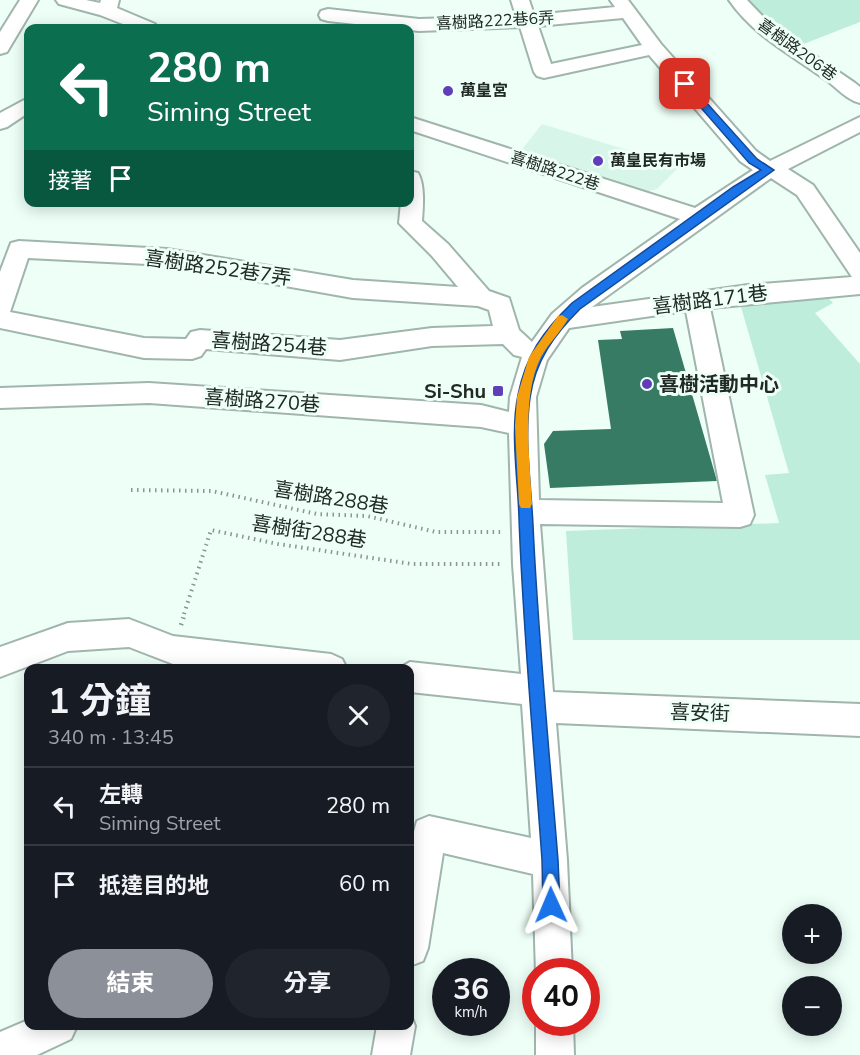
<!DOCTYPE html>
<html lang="zh-TW">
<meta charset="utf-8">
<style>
body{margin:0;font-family:"Nunito Sans","Noto Sans TC",sans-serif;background:#20242c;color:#f1f3f6;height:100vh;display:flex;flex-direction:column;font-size:22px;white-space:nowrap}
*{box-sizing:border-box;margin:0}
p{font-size:20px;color:#9ea1a6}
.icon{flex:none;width:33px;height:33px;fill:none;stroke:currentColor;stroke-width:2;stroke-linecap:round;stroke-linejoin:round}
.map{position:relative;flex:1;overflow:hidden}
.side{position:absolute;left:24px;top:664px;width:390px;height:366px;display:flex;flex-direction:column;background:#171b24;border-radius:12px;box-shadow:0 3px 15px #0003}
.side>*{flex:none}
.banner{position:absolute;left:24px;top:24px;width:390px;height:183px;border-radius:12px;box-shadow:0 3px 15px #0003;background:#0b6e4f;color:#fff;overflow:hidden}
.controls{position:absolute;left:782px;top:904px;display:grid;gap:12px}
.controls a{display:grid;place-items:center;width:60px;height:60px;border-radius:50%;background:#171b24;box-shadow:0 3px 15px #0003;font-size:30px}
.speed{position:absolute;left:432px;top:958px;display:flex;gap:12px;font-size:30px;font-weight:700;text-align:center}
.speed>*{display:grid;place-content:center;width:78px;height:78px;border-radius:50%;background:#171b24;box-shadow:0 3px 15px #0003;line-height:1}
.speed small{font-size:15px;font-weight:400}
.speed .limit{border:9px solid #d22;background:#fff;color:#111}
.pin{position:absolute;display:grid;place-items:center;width:51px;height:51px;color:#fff;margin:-26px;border-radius:12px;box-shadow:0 3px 9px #0006}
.me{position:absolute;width:66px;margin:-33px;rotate:359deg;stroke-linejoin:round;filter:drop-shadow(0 0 4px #0008)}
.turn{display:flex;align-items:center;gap:21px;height:126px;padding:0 24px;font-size:27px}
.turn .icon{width:78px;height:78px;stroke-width:2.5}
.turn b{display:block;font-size:42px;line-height:51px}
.then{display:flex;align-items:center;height:57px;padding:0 24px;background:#0003;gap:12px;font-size:22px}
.round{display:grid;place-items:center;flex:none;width:63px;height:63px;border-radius:32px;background:#20242c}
.headline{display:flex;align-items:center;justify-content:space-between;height:102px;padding:0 24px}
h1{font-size:36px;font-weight:700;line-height:45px}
.action{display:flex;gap:12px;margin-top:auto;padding:12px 24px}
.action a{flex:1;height:69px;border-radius:36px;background:#8c9099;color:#fff;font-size:24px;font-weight:700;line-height:69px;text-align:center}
.action a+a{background:#20242c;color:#f1f3f6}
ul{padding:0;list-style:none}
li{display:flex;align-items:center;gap:18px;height:78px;padding:0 24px;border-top:2px solid #363941}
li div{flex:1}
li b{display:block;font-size:22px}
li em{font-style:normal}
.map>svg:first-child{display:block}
.built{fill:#d7f6e9}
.green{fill:#beeedb}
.building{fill:#387b64}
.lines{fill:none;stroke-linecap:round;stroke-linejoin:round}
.minor-casing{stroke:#a0b5ac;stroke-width:4}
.path-far1{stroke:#8a9791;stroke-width:4;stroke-dasharray:1.5 4.5;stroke-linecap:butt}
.path{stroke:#8a9791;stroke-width:4.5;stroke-dasharray:1.5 5;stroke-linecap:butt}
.minor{fill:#fff;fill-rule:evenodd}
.route{fill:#1a73e8;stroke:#114b97;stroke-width:1.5}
.slow{fill:#f59e0b}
.poi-dot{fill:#5f3eb7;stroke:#edfff7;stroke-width:2}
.labels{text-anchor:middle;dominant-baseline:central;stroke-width:6;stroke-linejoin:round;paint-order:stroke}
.far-street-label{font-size:16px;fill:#212925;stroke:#edfff7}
.far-poi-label{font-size:16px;font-weight:bold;fill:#212925;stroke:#edfff7;text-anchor:start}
.street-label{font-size:20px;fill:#212925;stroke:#edfff7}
.poi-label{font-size:20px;font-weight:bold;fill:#212925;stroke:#edfff7;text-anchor:start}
</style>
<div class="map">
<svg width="860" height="1055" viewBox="0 0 860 1055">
<rect width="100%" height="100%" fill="#edfff7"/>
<path class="built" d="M542,124L680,166L657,189L639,194L517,156Z"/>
<path class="green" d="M746,0H860V22L801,45L766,21Z
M823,292L833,303L815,313L860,364V640H573L566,531L779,523L765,475L789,473L739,300Z"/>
<path class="building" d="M673,328L717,481L550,488L544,444L553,431L611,429L598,340L622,339L620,331Z"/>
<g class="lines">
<defs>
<path id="minor" d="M20,0H38L7,52L0,54V32Z
M56,0H86L100,3L101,0H119L117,8L155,24L157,28H133L100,15L59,4Z
M511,0H529L534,15L615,7L610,0H628L661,44L756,151L770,161L860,117V132L788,169L813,185L860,253V294L710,308L754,515L750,524L740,527L540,524L553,692L860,704V736L556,723L567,860L572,972H536V974L533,874L443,853L428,948L423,961L410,966V846L417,821L429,816L531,838L522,704L410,692V669H398L410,662L521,674L513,564L509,433L481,427L149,403L0,408V388L149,383L481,405L509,412L510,397L522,357L514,355L503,344L432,346L340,360L206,349L201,356L192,359L144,358L0,328V272L11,243L19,241L167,249L353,280L458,287L432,256L399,223L401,202H410V171L418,173C425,185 423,207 422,221L448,244L489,291L509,298L519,330L532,342L552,314L582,288L680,219L410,130V117L695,208L753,170L740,161L649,55L544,78L537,76L534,72L520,27L419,31L328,21L321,19L319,15L321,11L328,9L419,19L516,16ZM623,18L642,45L551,64L538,26ZM771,178L797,195L852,277L748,285L592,307ZM28,258L167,265L353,298L478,306L489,310L493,326L432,328L340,340L200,330L191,332L186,339L144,338L10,312ZM686,311L723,503L539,500L536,397L547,360L569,328Z
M729,0H747L773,27L855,83L860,87V103C847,100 837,88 826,80C790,54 754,36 729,0Z
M28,98V113L7,127L0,129V113Z
M129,619L173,636L331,654L342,659L347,669H210L173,664L129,647L68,651L0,677V647L68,623Z
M410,1013L415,1026L410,1055H372L377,1026H410Z
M28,1020V1026H77L71,1039L37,1055H0V1032Z
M536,1022L573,1023L574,1055H536Z"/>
</defs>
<use href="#minor" class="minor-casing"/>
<path class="path-far1" d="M131,490L212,491L317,514L367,516L436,532H502
M184,614L211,530L278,544L412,564H503"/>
<path class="path" d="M181,625L185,613"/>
<use href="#minor" class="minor"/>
</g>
<path class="route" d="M682,82H688L757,159L774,170L580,309C554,335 535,361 530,398C524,439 531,483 533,525C538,636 549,748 558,860L560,905L557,911L551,913L545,911L543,905L542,860C534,746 523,632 519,518C518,480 510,432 518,395C526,355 543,331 572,303L733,187L761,170L749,163L682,86Z"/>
<path class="slow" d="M562,315L568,319C560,333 548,344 541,357C521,395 530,461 532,504L530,508H521L519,504L515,426L517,397L529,357L558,316Z"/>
<g class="poi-dot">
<circle cx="448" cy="91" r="6"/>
<circle cx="598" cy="161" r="6"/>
<circle cx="647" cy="384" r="6"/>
<rect x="492" y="385" width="12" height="12" rx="3"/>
</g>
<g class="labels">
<g class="far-street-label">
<text transform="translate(495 21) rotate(-3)">喜樹路222巷6弄</text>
<text transform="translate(797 50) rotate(36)">喜樹路206巷</text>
<text transform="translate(555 171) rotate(18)">喜樹路222巷</text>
</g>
<g class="far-poi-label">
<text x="460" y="91">萬皇宮</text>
<text x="610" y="161">萬皇民有市場</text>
</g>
<g class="street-label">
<text transform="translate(218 268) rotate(8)">喜樹路252巷7弄</text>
<text transform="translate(710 300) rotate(-7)">喜樹路171巷</text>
<text transform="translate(269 344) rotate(4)">喜樹路254巷</text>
<text transform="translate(262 401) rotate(4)">喜樹路270巷</text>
<text transform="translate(331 498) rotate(9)">喜樹路288巷</text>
<text transform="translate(309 532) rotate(9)">喜樹街288巷</text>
<text transform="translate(700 713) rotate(2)">喜安街</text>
</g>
<g class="poi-label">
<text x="659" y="384">喜樹活動中心</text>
<text x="486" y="391" text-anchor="end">Si-Shu</text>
</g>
</g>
</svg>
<div class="controls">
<a>+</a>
<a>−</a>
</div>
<div class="speed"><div>36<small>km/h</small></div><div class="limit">40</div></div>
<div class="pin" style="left:685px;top:84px;background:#d93025"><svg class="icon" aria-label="arrive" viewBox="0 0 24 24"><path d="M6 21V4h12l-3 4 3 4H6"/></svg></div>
<svg class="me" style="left:551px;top:905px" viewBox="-20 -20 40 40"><path d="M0-17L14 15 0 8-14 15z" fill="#1a73e8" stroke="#fff" stroke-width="4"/></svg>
<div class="banner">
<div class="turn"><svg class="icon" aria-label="left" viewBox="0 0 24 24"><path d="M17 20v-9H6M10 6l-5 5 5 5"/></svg><div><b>280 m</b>Siming Street</div></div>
<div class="then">接著<svg class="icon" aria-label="arrive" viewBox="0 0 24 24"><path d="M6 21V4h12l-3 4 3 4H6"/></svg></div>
</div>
<section class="side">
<div class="headline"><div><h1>1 分鐘</h1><p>340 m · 13:45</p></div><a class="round"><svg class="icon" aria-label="close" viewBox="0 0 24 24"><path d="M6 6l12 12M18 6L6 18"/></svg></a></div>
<ul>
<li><svg class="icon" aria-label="left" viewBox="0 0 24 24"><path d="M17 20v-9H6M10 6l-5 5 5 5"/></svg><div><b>左轉</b><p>Siming Street</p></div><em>280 m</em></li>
<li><svg class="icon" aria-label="arrive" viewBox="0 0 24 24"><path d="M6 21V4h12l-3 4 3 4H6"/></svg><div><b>抵達目的地</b></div><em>60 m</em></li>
</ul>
<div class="action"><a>結束</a><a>分享</a></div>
</section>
</div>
